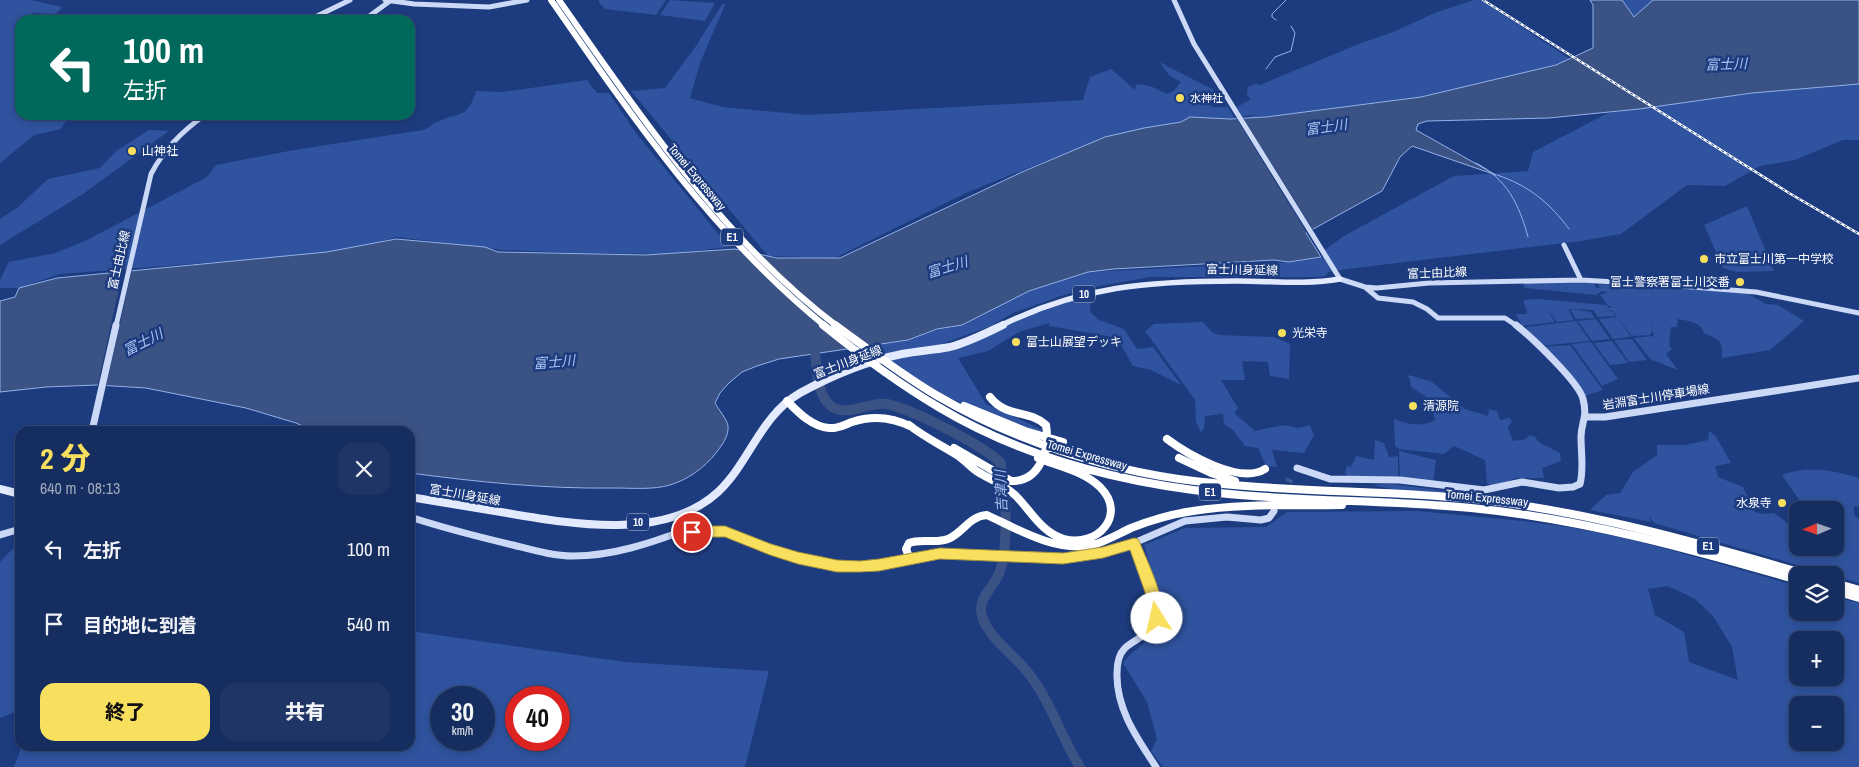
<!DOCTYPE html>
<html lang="ja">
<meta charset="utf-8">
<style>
body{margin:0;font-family:"Archivo Narrow","Noto Sans JP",sans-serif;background:#1f3565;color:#f1f3f6;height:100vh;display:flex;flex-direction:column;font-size:19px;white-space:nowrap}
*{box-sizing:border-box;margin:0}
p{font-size:16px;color:#9ea8bd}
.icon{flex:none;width:28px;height:28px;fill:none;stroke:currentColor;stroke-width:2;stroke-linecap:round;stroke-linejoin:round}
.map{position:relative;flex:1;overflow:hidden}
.drawer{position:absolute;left:15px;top:426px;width:400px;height:325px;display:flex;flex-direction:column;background:#162d5f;border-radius:15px;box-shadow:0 2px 8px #0003,0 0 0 1px #354974}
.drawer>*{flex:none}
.guide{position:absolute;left:15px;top:15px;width:400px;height:105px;border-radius:15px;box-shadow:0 2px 8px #0003,0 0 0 1px #354974;background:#00695c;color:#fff;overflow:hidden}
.needle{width:32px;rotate:268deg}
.controls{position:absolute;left:1789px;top:501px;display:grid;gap:10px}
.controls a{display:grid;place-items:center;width:55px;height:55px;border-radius:10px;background:#162d5f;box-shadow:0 2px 8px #0003,0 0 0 1px #354974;font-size:25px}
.speed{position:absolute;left:430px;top:686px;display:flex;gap:10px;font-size:25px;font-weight:700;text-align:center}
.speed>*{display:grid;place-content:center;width:65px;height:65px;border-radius:50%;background:#162d5f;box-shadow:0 2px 8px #0003,0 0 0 1px #354974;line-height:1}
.speed small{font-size:12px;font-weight:400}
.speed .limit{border:8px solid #d22;background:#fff;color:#111}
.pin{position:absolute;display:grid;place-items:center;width:42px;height:42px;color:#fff;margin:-21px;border:2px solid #fff;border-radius:50%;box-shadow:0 1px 5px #0007}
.me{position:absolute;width:55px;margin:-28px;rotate:350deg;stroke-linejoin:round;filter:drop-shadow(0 0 4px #0008)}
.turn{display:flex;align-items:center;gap:18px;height:105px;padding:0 25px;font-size:22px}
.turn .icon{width:65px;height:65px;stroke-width:2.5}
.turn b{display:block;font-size:35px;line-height:42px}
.round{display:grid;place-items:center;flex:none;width:52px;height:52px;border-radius:15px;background:#1f3565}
.overview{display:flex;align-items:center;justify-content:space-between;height:85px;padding:0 25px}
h1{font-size:30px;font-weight:800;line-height:38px;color:#f9df5e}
.primary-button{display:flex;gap:10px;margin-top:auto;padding:10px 25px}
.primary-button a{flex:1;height:58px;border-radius:15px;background:#f9df5e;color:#111;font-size:20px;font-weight:800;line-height:58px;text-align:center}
.primary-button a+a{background:#1f3565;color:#f1f3f6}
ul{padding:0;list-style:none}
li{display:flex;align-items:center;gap:15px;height:75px;padding:0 25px}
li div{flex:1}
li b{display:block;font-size:19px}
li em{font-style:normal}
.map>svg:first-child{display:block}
.green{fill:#2f539e;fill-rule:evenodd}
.water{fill:#3b5284;stroke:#93b1eb}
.pier{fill:#1d3c7f}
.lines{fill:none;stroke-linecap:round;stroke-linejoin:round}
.stream{stroke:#93b1eb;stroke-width:1}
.river{stroke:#3b5284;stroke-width:10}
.secondary-tunnel{stroke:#3f5992;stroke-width:7;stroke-dasharray:7 4;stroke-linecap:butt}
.secondary-far1{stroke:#cbd9f7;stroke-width:5}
.secondary{stroke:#cbd9f7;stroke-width:7}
.primary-far1{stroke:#e3eafe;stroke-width:5.5}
.primary{stroke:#e3eafe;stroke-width:8}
.highway-far1{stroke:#fff;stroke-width:6}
.highway{stroke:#fff;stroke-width:8}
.rail-casing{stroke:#fff;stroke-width:2.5}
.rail{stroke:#1d3c7f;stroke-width:1;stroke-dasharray:3;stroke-linecap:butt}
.route{fill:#f9df5e;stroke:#a2913d}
.poi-dot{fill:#f9df5e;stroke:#1d3c7f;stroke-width:2}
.labels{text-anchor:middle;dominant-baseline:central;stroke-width:5;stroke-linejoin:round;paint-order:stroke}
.far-poi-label{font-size:11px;fill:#fff;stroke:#1d3c7f;text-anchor:start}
.shield{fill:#1d3c7f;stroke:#bbc4d9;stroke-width:1}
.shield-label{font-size:11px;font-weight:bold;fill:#fff}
.poi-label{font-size:12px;fill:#fff;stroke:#1d3c7f;text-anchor:start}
.street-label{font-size:12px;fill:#fff;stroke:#1d3c7f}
.water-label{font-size:14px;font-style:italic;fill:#abc2f1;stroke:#1d3c7f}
</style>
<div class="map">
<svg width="1859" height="767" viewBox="0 0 1859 767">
<rect width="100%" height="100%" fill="#1d3c7f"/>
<path class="green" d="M0,0H31L62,7L56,14L34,13L22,19L43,20H20V115L69,116L61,129L34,135L0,163Z
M599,0H666L656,15L605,9L599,2Z
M670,0L715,3L705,21L660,15Z
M1474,0H1481L1570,59L1527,75L1459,91L1333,114L1245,118L1257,114L1242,117L1237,107L1251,99L1247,95L1248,87L1256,84L1260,85L1361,43L1393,32L1437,12Z
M1622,0H1653L1634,17Z
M723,3L725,5L700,63L690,98L722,107L807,115L1083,100L1090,77L1111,69L1135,90L1136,85C1154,82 1161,96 1170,93C1174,92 1178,85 1181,82L1170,76L1159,62L1214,90V97L1209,100L1212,107H1228L1235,119L1191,117L1181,122L1149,127L1098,140L966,193L835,258L768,256L631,91L665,88L696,46Z
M587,80L597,93H609L636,133L729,247L665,254L577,253L503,250L397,237L334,253L60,274L19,288H0V280L9,262L55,253L85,241L207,177L216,165L294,150L423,130C429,128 432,124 437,122C460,111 467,120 476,91L502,92Z
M1859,84V140H1843L1795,160L1760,166L1725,186L1687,185L1621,234L1581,241L1347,269L1328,272L1326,276L1315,277H1150L1099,286L1064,295L1013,313L991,326L939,345L882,354L874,346L884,343L906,341L936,330L963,325L1024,293L1088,272L1293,262L1321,258L1326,249L1344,236L1454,176L1528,171L1533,152L1608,113L1752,93Z
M149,130L169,131L83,194L0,245V219L18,207L48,179L100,168L116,151Z
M1747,206L1774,271L1737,272L1723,268L1704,225Z
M1571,282L1594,283L1596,288H1600L1598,284L1687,288L1747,293L1766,304L1778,305L1804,321L1770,350L1722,358C1723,340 1719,340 1704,333C1701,322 1688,321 1678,319L1677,327H1671L1669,345L1672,349L1666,354L1677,369H1675L1650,359L1634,338L1652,336L1654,337L1651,320L1653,329L1650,335L1632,336L1618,318L1631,337L1613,339L1599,319L1617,317L1613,311L1606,309L1613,312L1615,316L1598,317L1593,310L1572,309L1591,312L1595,318L1576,319L1570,309H1568L1574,320L1557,322L1546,308L1555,322L1522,326L1516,314H1527L1526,310L1532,309H1526L1523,300L1538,299L1606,305L1609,308L1613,306H1608L1600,295L1608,292L1602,291L1596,295L1525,288L1522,283Z
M1091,297L1090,312L1099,320L1124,329L1137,349L1153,347L1181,385L1151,370L1133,366L1121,345L1108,336L1049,326V323L1019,332L988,351L958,358L986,404L1043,430L1038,431C992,417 923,392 888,358L935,353L1038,309Z
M1596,319L1610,339L1592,341L1578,321Z
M1576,321L1590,341L1539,346L1526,327Z
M1203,322L1212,332L1219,335L1274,337L1290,344L1289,379L1270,376L1268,362L1242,361L1245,380H1221L1238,408L1234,413L1255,431L1283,425L1299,428L1310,425L1314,435L1304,453L1272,450L1277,467L1266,466L1258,448L1245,446L1233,430L1224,424L1223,414L1205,416L1204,428L1201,433L1196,422L1195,400L1145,331L1154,324Z
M1632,339L1647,360L1629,362L1614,340Z
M1612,341L1628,363L1610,365L1594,343Z
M1591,342L1618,379L1602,386L1572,344Z
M1570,345L1603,390L1584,396L1541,347Z
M1409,375L1432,382L1465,409L1488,416L1489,409L1497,411L1500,420L1509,418L1512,421L1508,428L1513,441L1526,439L1529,435L1535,437L1540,443L1560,453L1561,461L1542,468L1544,478H1515L1495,488L1487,483L1485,460L1454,446L1444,454L1399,449L1395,446L1394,419C1409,425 1421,427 1436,420L1425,396L1411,387L1410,379L1408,377Z
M1709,431L1715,435L1731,463L1715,466L1718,477L1743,487L1755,512L1762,514L1774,513L1797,530L1798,548H1835V510H1806L1782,475C1809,465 1833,470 1859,478V507L1854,506V515L1859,519V583L1654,523L1649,516L1651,522L1590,510L1606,495L1620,493L1633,472L1657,455V445H1685L1708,440Z
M1375,440L1384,443L1389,457L1398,456V477L1348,476L1345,473L1347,466L1351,467L1356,456L1374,460Z
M1399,451L1436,460L1433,482L1400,478Z
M1391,484L1486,496L1392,489L1371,485Z
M1417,511C1476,517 1536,520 1595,532C1663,546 1730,567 1797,586L1798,612H1835V597L1859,603V767H1163L1151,751L1157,739L1147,702L1123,663C1137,643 1162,640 1163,612L1144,545L1185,528L1266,527L1287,512ZM1668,586L1695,599L1713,616L1732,647L1738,680L1689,662L1684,632L1655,615L1648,589ZM1798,640H1835V678H1798ZM1798,705H1835V742H1798Z
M20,541V710L0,718V562Z
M410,631L625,662L769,671L745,767H14L22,746H410ZM441,698H484V740H441ZM516,698H559V740H516Z"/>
<path class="water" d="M1590,0H1622L1634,17L1653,0H1859V84L1752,93L1639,109L1549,118L1427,121L1418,124L1416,130L1496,175L1412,146L1400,157L1382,191L1306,233L1321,257L1289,262L1274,260L1114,269L1088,272L1029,291L962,325L937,329L908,340L779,359L757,366L742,372L729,383L720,393L715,403C718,409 727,419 728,426C729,436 722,445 716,453C704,468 689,479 670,485C653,490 632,488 614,488C545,489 478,482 410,473V431H314L296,423L246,408L146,388L97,385L46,387L0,392V301L15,297L19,288L57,278L327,252L396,239L485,247L498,252L646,255L735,249L777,258H840L1022,172L1105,137L1144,128L1181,122L1190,117L1230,119L1266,117L1421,97L1556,65L1593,48V5Z"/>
<path class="pier" d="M1235,116H1242L1314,231L1309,234L1323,256V259Z
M132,269L106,388H97L123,270Z"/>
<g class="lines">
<path class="stream" d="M1276,20L1272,17V14L1286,0
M1266,69L1275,57L1291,51L1295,33L1291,26
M1476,163C1507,179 1519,204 1528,237
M1497,175C1528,185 1550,203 1569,229"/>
<path class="river" d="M814,344C817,362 815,394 831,406C847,418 870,401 887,404C914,410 980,444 1000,462C1007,486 1008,547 1000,571C996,585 982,593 981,608C980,632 1016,656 1029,674C1051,702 1061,737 1080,767"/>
<path class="secondary-tunnel" d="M1284,492L1290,479"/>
<path class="secondary-far1" d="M385,0L414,4L489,7L527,0
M1174,0L1194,44L1340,279L1365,287L1377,288L1429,283L1581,280L1667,285L1756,292L1859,313
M309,20L350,0
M364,20L390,1
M1564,245L1581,280
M1365,287L1378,298L1413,302L1427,309L1438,318H1505L1517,326
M116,326L151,174C164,149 182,131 205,115"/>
<path class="secondary" d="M1586,417H1605L1859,378
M92,431L116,325
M1297,468L1330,479L1400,480L1484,490L1522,482L1559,488L1573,487L1580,484C1584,469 1581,453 1581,437C1581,422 1588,418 1583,399C1579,382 1531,337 1516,325
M684,513L688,529L692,532L725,531L791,556L837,566L879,565L939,554L1063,559L1103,553L1134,543L1185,521L1227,517L1261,520L1269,518L1274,511
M410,517C444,528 479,537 513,545C533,550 553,556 573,556C613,556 651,543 688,529
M0,535L20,529
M1134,543C1142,564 1160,592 1157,616C1155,633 1136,638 1125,648C1119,654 1117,664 1117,673C1116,709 1137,738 1156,767"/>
<path class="primary-far1" d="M1000,326C1080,286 1150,281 1237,281C1271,281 1306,285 1340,279"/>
<path class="primary" d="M0,489L20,494
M410,497C442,502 475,508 507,513C571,524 665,541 718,492C750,462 760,416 800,393C831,376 867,361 902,354C918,351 934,350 950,347C969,342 986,333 1003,325"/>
<path class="highway-far1" d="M551,0C632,117 713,235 825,326
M559,0C640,115 723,240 837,326"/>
<path class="highway" d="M823,325C860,355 899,384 940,408C1024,458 1123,483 1219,493C1303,502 1387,500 1471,508C1583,519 1691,549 1798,580
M835,325C868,349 901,374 936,395C1020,444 1117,474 1213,483C1303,493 1394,490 1484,500C1595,513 1702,544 1809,575
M787,401C798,412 812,427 829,428C837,429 844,425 852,422C873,415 892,417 912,427
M964,406L1025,431L1063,442
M909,425C924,437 941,445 957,455C965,460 970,467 978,472C991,480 1005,485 1016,496C1031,511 1042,533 1064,539C1097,548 1128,515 1100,487C1084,471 1058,466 1038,458
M1167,439C1187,454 1240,485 1265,469
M954,448L1011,481C1040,482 1050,449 1046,425C1028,409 1006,418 990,397
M1179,458L1211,473L1235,481
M910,559L906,549L909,543C922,538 935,544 948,539C963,533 969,516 987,515C1017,529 1057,553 1092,545C1105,542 1118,534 1131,528C1151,520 1172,514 1193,511C1242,503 1292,506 1342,505
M1835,583L1859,590
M1835,591L1859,598"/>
<defs>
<path id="rail" d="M1483,0L1789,193L1859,234"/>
</defs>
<use href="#rail" class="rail-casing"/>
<use href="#rail" class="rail"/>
</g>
<path class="route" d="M692,526H725L771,544L798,552L837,560L860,561L879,559L940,548L1063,553L1103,547L1134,538L1138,539L1140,543C1147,561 1169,605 1161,622L1157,624L1152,622L1145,592L1130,550L1103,558L1063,564L940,559L879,571L860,572H837L798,564L770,555L725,537H692L688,536L686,532L688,528Z"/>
<g class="poi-dot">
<circle cx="1180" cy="98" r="5"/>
<circle cx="132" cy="151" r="5"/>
<circle cx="1704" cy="259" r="5"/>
<circle cx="1740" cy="282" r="5"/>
<circle cx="1282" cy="333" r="5"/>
<circle cx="1016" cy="342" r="5"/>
<circle cx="1413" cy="406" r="5"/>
<circle cx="1782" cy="503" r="5"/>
</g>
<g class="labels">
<g class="far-poi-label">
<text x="1190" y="98">水神社</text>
</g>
<g class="shield">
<rect x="721" y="228.5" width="22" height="17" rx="4"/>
<rect x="1073" y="285.5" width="22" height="17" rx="4"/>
<rect x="1199" y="483.5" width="22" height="17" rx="4"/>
<rect x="627" y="513.5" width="22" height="17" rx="4"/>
<rect x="1697" y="537.5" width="22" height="17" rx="4"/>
</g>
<g class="shield-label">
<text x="732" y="237">E1</text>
<text x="1084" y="294">10</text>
<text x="1210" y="492">E1</text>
<text x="638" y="522">10</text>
<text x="1708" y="546">E1</text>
</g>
<g class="poi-label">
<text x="142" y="151">山神社</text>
<text x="1714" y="259">市立富士川第一中学校</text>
<text x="1730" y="282" text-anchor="end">富士警察署富士川交番</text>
<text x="1292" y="333">光栄寺</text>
<text x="1026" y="342">富士山展望デッキ</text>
<text x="1423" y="406">清源院</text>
<text x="1772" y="503" text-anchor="end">水泉寺</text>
</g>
<g class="street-label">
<text transform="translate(697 177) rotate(50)">Tomei Expressway</text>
<text transform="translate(119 260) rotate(-77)">富士由比線</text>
<text transform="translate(1242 270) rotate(1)">富士川身延線</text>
<text transform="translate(1437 273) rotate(-2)">富士由比線</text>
<text transform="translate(848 362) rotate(-21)">富士川身延線</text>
<text transform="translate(1656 397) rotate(-9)">岩淵富士川停車場線</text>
<text transform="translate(1087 455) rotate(16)">Tomei Expressway</text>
<text transform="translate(465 495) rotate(10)">富士川身延線</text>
<text transform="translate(1487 498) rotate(6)">Tomei Expressway</text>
</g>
<g class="water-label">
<text transform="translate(1726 64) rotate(-2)">富士川</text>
<text transform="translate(1326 127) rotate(-8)">富士川</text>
<text transform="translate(947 267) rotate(-17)">富士川</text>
<text transform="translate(143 342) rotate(-27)">富士川</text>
<text transform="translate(554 362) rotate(-5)">富士川</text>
<text transform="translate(1001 491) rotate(-93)">吉津川</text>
</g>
</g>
</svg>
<div class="controls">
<a><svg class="needle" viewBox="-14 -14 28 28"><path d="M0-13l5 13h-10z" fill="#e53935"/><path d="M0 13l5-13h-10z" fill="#9ea8bd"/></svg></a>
<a><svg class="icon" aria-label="layers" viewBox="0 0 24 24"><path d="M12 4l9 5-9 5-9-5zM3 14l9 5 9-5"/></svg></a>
<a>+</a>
<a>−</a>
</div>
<div class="speed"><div>30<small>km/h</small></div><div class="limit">40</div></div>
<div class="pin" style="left:692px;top:532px;background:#d93025"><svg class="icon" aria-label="arrive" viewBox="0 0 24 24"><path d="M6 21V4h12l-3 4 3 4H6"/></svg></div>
<svg class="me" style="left:1157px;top:618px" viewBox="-20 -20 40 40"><circle r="19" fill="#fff"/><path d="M0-13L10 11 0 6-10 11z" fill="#f9df5e"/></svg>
<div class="guide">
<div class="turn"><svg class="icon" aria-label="left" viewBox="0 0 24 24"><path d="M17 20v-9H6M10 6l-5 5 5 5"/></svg><div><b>100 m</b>左折</div></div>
</div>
<section class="drawer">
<div class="overview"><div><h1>2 分</h1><p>640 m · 08:13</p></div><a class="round"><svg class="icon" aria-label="close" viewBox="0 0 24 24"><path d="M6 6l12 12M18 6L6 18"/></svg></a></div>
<ul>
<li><svg class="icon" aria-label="left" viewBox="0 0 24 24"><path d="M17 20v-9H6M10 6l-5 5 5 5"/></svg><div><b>左折</b></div><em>100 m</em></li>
<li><svg class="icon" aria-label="arrive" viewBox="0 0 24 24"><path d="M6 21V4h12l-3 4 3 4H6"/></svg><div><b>目的地に到着</b></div><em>540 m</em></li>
</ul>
<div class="primary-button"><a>終了</a><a>共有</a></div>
</section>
</div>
